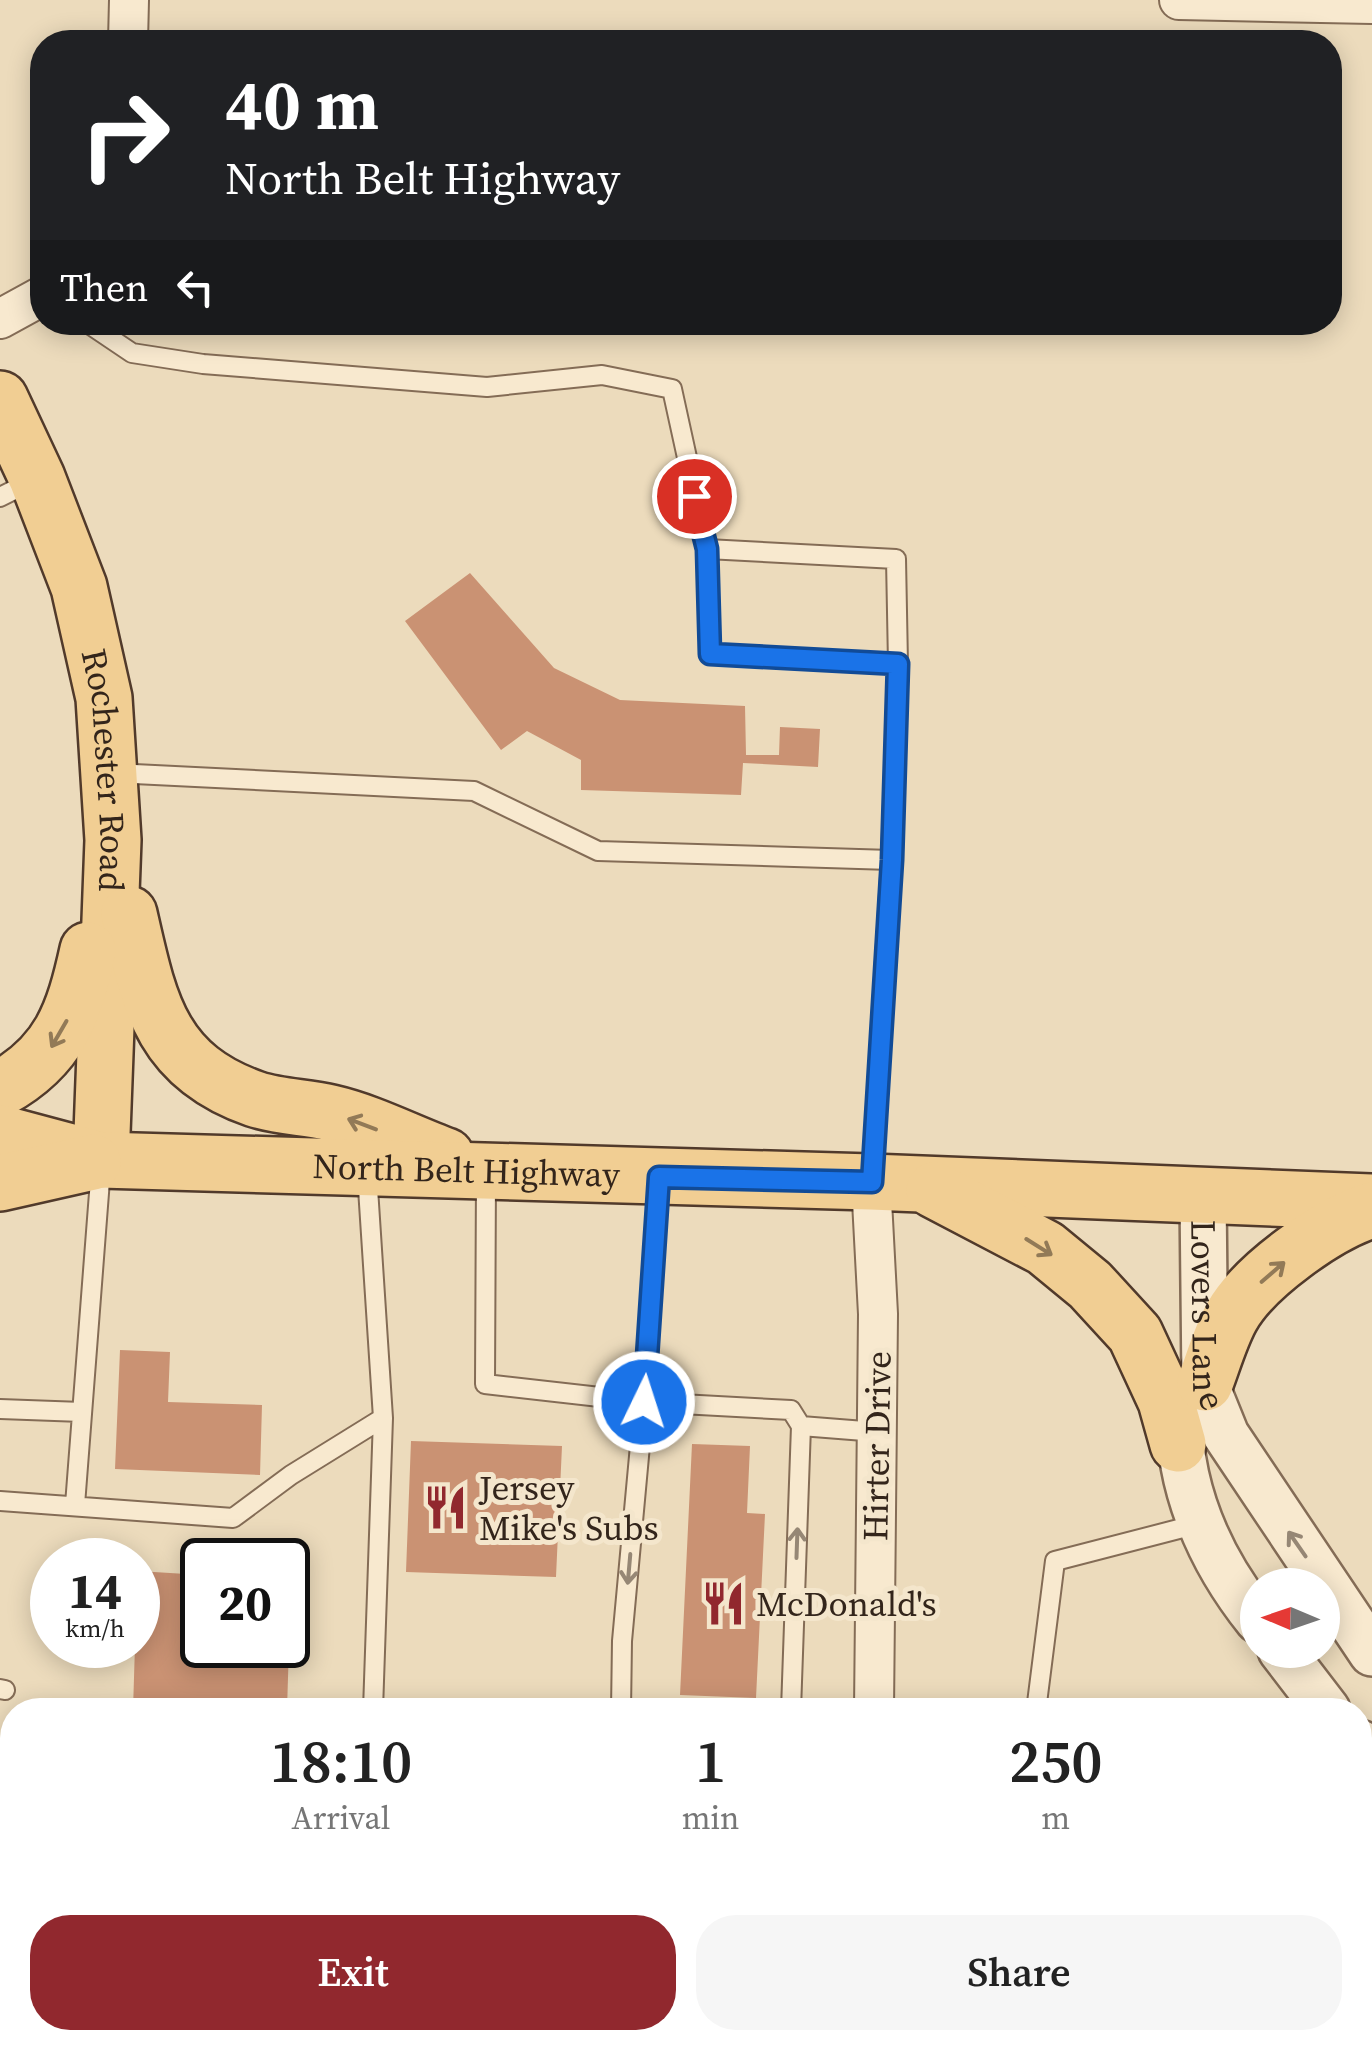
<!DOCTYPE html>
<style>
body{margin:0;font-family:"Source Serif 4",serif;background:#f6f6f6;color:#222;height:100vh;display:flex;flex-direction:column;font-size:38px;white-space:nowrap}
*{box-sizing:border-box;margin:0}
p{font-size:32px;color:#767676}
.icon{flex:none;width:55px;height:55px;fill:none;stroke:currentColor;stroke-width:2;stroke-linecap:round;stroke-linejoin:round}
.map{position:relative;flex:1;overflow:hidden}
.sheet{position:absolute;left:0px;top:1698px;width:1372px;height:352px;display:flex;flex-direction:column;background:#fff;border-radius:40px 40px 0 0;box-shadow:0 5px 25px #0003}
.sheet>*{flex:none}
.banner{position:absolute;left:30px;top:30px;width:1312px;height:305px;border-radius:40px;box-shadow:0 5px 25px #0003;background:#202124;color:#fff;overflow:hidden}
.needle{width:65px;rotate:272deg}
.tools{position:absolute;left:1240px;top:1568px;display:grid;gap:20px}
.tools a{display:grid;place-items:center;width:100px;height:100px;border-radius:50%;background:#fff;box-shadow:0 5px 25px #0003;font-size:50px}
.speed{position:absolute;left:30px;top:1538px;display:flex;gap:20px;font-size:50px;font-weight:700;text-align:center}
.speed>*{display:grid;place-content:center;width:130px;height:130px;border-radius:50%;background:#fff;box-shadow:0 5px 25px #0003;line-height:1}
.speed small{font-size:25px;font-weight:400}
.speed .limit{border:5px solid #111;border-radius:15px;background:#fff;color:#111}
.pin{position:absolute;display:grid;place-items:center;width:85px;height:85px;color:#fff;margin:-42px;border:5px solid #fff;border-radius:50%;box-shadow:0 2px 10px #0007}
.me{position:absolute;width:110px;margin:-55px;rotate:4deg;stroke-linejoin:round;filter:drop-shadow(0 0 8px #0008)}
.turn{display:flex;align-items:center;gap:35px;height:210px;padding:0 30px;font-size:45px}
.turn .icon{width:130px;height:130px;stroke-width:2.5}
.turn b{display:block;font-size:70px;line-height:85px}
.then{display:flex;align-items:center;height:95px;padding:0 30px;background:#0003;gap:20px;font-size:38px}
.eta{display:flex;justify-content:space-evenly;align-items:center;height:170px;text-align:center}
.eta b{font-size:60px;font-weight:600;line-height:70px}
.action{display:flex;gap:20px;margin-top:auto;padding:20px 30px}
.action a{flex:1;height:115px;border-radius:40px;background:#91282e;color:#fff;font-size:40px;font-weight:600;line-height:115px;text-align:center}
.action a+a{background:#f6f6f6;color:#222}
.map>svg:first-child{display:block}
.building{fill:#ca9273}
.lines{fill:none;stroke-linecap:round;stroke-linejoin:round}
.service-casing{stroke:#846c56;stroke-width:22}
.minor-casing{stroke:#846c56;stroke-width:42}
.tertiary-casing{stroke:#846c56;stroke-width:50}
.primary-casing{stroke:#513a2b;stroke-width:60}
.service{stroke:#f8e9cf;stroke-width:18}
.minor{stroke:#f8e9cf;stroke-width:38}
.tertiary{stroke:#f8e9cf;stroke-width:45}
.primary{stroke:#f1ce93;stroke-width:55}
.oneway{stroke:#927a57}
.oneway2{stroke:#968775}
.route-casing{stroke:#114b97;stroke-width:25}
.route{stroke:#1a73e8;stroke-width:18}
.labels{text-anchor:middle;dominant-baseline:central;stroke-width:10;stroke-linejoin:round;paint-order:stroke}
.street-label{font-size:35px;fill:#33251b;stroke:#f4e6cc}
.poi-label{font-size:35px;fill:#33251b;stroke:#f4e6cc;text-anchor:start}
</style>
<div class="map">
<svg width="1372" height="2048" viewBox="0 0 1372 2048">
<rect width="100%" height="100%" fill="#ecdbbc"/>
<path class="building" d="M470,573L554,668L620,700L745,706L746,755H779L780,727L820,729L818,767L743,763L741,795L581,790V760L527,731L501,750L405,621Z
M120,1350L170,1352L168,1402L262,1405L260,1475L115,1469Z
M411,1441L562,1446L556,1577L406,1572Z
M692,1444L750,1446L747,1513L765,1514L756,1698L680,1695Z
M138,1571L202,1575V1645H289L287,1710H133L135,1645H138Z
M288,1579H292L291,1608H288Z"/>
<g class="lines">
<defs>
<path id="service" d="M86,322L132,353L203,364L487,387L602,375L672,389L707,549
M0,497L32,481
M114,773L474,791L598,851L891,860L872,1177
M891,860L898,664L896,559L707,549L710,654L898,664
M486,1177L485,1384L644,1402L659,1181
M0,1409L82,1412
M801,1426L877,1432
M0,1501L233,1518L291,1475L383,1418L367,1173
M75,1505L101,1167
M0,1689L5,1690
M1037,1703L1055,1561L1198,1524
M373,1710L383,1418
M621,1710L622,1641L644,1402L791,1410L801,1426L791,1710
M1360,1886L1372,1872
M1360,1935L1372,1943"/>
<path id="minor" d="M1179,0L1372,4
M128,42L129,0
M0,319L42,296
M871,1182L878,1314L874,1710
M859,2048L860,2038"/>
<g id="tertiary">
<path id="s1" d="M1203,1195L1205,1383L1226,1435L1372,1653"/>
<path d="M1179,1408C1178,1487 1209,1559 1258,1620"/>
<path d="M1281,1650L1327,1710"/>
<path d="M1360,1743L1372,1755"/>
</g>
<g id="primary">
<path id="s2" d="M0,399L37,478L79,587L104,698L113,840L101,1160"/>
<path d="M129,914C149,1002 160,1066 255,1099C279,1107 306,1107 331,1113C370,1122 408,1142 446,1156"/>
<path d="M0,1089C60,1056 74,1014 88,950"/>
<path id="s3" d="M0,1133L101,1160L871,1182L1372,1202"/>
<path d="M0,1183L93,1162"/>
<path d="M934,1190L1045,1248L1090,1285L1135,1334L1166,1401L1178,1444"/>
<path d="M1205,1383C1213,1362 1220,1337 1231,1317C1254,1276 1327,1224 1372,1210"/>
</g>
</defs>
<use href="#service" class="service-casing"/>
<use href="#minor" class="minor-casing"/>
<use href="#tertiary" class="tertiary-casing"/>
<use href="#primary" class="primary-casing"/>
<use href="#service" class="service"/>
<use href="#minor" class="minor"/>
<use href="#tertiary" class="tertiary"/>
<use href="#primary" class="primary"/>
</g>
<defs><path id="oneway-shaft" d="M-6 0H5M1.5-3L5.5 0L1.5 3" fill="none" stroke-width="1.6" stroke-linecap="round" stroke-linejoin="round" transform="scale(2.5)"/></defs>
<g class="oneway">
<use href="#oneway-shaft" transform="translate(59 1034) rotate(120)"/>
<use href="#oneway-shaft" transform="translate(362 1124) rotate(-159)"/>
<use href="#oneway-shaft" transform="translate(1039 1247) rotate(32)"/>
<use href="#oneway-shaft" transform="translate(1273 1272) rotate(-41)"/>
</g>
<g class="oneway2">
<use href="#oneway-shaft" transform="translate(797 1543) rotate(-88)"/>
<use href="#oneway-shaft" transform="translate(1297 1544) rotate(-125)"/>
<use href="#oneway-shaft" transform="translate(629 1569) rotate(95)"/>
</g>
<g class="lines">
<defs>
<path id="route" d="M644,1402L659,1177L872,1182L892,860L898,664L710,654L707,549L694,496"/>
</defs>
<use href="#route" class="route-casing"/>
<use href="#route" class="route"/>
</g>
<defs>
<symbol id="restaurant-bare" viewBox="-9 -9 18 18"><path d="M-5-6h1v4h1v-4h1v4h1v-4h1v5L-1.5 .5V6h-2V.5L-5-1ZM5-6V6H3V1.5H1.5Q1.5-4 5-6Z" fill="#91282e" stroke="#f4e6cc" stroke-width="2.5" paint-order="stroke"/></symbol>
</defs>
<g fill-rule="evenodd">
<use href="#restaurant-bare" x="414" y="1476" width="63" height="63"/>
<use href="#restaurant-bare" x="692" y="1572" width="63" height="63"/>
</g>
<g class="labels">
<g class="street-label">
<text stroke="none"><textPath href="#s2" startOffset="390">Rochester Road</textPath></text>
<text stroke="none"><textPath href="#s3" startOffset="470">North Belt Highway</textPath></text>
<text stroke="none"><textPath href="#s1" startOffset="120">Lovers Lane</textPath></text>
<text transform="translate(877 1446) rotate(-89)">Hirter Drive</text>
</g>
<g class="poi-label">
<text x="479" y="1488">Jersey<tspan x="479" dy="40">Mike's Subs</tspan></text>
<text x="756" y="1604">McDonald's</text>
</g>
</g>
</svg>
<div class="tools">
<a><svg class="needle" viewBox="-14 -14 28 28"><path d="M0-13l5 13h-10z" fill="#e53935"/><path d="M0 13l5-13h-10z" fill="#767676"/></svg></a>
</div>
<div class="speed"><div>14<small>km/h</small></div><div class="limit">20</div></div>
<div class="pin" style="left:694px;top:496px;background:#d93025"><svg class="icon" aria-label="arrive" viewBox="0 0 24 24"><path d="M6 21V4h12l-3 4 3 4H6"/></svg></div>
<svg class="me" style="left:644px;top:1402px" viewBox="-20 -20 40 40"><circle r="17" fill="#1a73e8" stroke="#fff" stroke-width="3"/><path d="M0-11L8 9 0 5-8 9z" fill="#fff"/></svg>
<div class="banner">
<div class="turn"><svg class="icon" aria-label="right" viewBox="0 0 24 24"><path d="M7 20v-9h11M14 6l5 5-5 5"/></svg><div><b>40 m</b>North Belt Highway</div></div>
<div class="then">Then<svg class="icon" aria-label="left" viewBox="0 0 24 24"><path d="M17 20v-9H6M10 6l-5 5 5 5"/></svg></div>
</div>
<section class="sheet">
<div class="eta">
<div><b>18:10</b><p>Arrival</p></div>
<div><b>1</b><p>min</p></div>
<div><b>250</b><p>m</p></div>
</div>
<div class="action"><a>Exit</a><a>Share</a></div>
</section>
</div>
